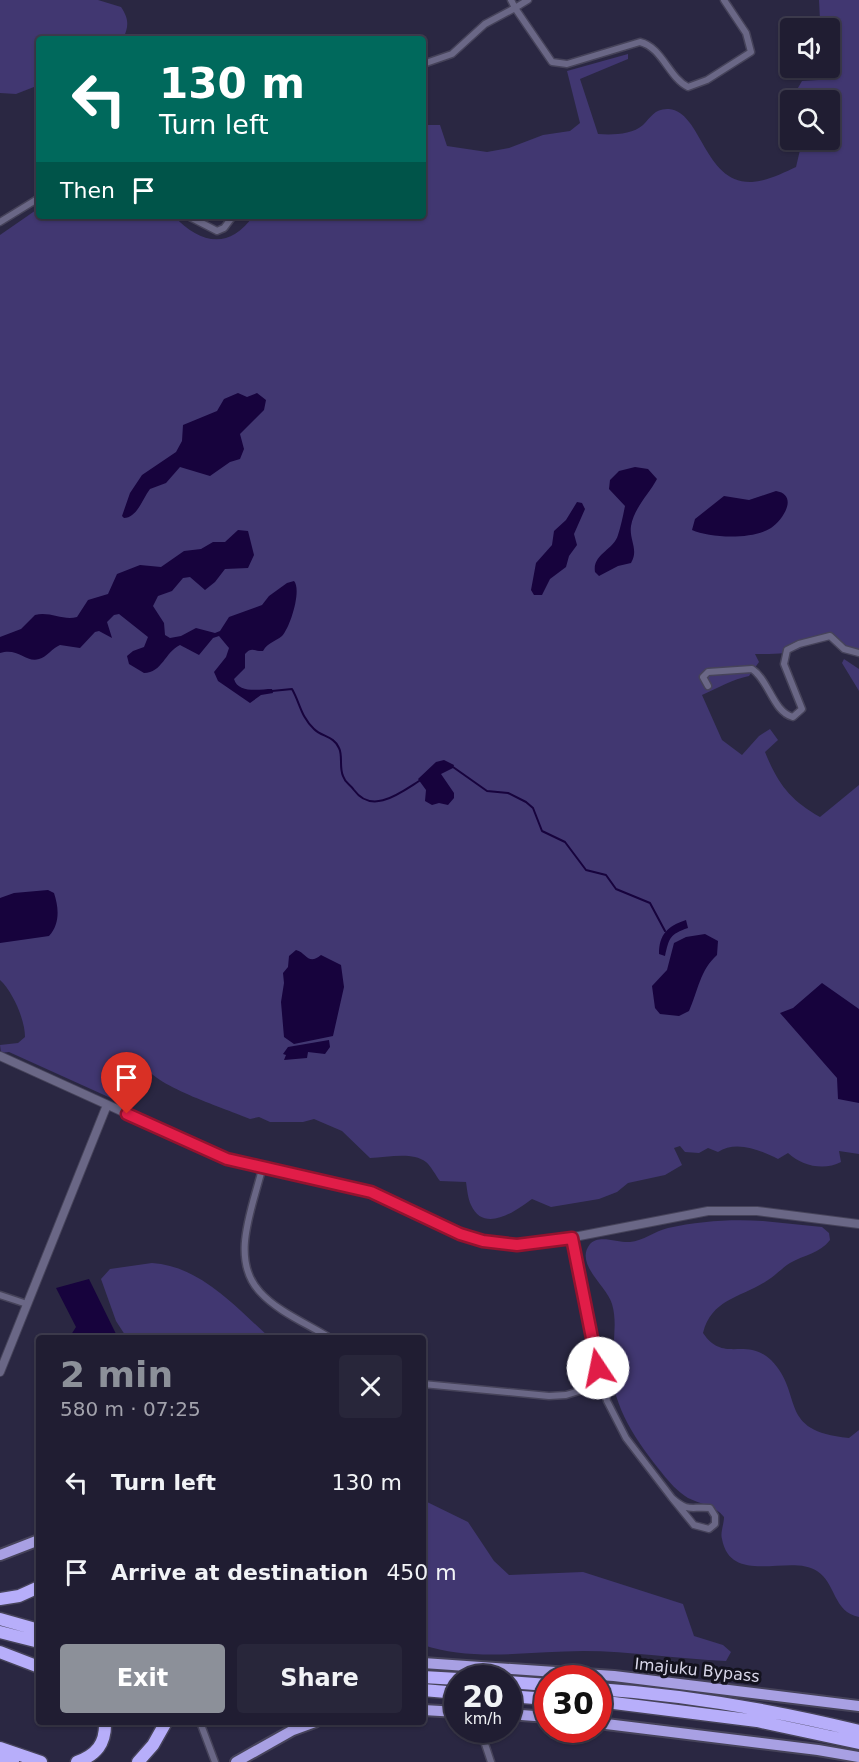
<!DOCTYPE html>
<meta charset="utf-8">
<style>
body{margin:0;font-family:"DejaVu Sans",sans-serif;background:#28263a;color:#f1f3f6;height:100vh;display:flex;flex-direction:column;font-size:22px;white-space:nowrap}
*{box-sizing:border-box;margin:0}
p{font-size:20px;color:#a2a2ac}
.icon{flex:none;width:33px;height:33px;fill:none;stroke:currentColor;stroke-width:2;stroke-linecap:round;stroke-linejoin:round}
.map{position:relative;flex:1;overflow:hidden}
.panel{position:absolute;left:36px;top:1335px;width:390px;height:390px;display:flex;flex-direction:column;background:#201d32;border-radius:6px;box-shadow:0 2px 4px #0004,0 0 0 2px #3d3b4d}
.panel>*{flex:none}
.hud{position:absolute;left:36px;top:36px;width:390px;height:183px;border-radius:6px;box-shadow:0 2px 4px #0004,0 0 0 2px #3d3b4d;background:#00695c;color:#fff;overflow:hidden}
.controls{position:absolute;left:780px;top:18px;display:grid;gap:12px}
.controls a{display:grid;place-items:center;width:60px;height:60px;border-radius:6px;background:#201d32;box-shadow:0 2px 4px #0004,0 0 0 2px #3d3b4d;font-size:30px}
.speed{position:absolute;left:444px;top:1665px;display:flex;gap:12px;font-size:30px;font-weight:700;text-align:center}
.speed>*{display:grid;place-content:center;width:78px;height:78px;border-radius:50%;background:#201d32;box-shadow:0 2px 4px #0004,0 0 0 2px #3d3b4d;line-height:1}
.speed small{font-size:15px;font-weight:400}
.speed .limit{border:9px solid #d22;background:#fff;color:#111}
.pin{position:absolute;display:grid;place-items:center;width:51px;height:51px;color:#fff;margin:-62px -26px;border-radius:50% 50% 50% 0;rotate:-45deg;box-shadow:0 0 6px #0007}
.pin .icon{rotate:45deg}
.me{position:absolute;width:66px;margin:-33px;rotate:349deg;stroke-linejoin:round;filter:drop-shadow(0 0 4px #0008)}
.turn{display:flex;align-items:center;gap:21px;height:126px;padding:0 24px;font-size:27px}
.turn .icon{width:78px;height:78px;stroke-width:2.5}
.turn b{display:block;font-size:42px;line-height:51px}
.then{display:flex;align-items:center;height:57px;padding:0 24px;background:#0003;gap:12px;font-size:22px}
.round{display:grid;place-items:center;flex:none;width:63px;height:63px;border-radius:6px;background:#28263a}
.head{display:flex;align-items:center;justify-content:space-between;height:102px;padding:0 24px}
h1{font-size:36px;font-weight:700;line-height:45px;color:#8c9099}
.cta{display:flex;gap:12px;margin-top:auto;padding:12px 24px}
.cta a{flex:1;height:69px;border-radius:6px;background:#8c9099;color:#fff;font-size:24px;font-weight:700;line-height:69px;text-align:center}
.cta a+a{background:#28263a;color:#f1f3f6}
ul{padding:0;list-style:none}
li{display:flex;align-items:center;gap:18px;height:90px;padding:0 24px}
li div{flex:1}
li b{display:block;font-size:22px}
li em{font-style:normal}
.map>svg:first-child{display:block}
.green{fill:#413771}
.water{fill:#17033d}
.lines{fill:none;stroke-linecap:round;stroke-linejoin:round}
.stream{stroke:#17033d;stroke-width:2}
.minor-casing{stroke:#46435a;stroke-width:9}
.tertiary-casing{stroke:#46435a;stroke-width:10}
.trunk-casing{stroke:#46435a;stroke-width:14}
.motorway-casing{stroke:#46435a;stroke-width:15}
.minor{stroke:#6a6786;stroke-width:6}
.tertiary{stroke:#6a6786;stroke-width:8}
.trunk{stroke:#a8a0e3;stroke-width:10}
.motorway{stroke:#b7aefa;stroke-width:12}
.route-casing{stroke:#92132f;stroke-width:15}
.route{stroke:#e11d48;stroke-width:10}
.labels{text-anchor:middle;dominant-baseline:central;stroke-width:6;stroke-linejoin:round;paint-order:stroke}
.street-label{font-size:16px;fill:#d8d6e8;stroke:#13121e}
</style>
<div class="map">
<svg width="859" height="1762" viewBox="0 0 859 1762">
<rect width="100%" height="100%" fill="#2a2742"/>
<path class="green" d="M0,0H98L121,7C129,19 129,26 123,39H39V85L16,94L0,93Z
M819,0H859V652L850,650L833,635C815,635 818,639 803,647C790,655 769,654 755,654L759,662L749,676C733,679 718,688 702,695L722,740L742,755L759,736L770,729L778,740L765,752C778,784 790,800 820,817L859,785V1154L839,1151L841,1162C824,1171 802,1166 788,1153L778,1159C760,1150 736,1140 718,1152L708,1148L699,1153L685,1152L680,1146L674,1148L682,1165L665,1175L628,1183L617,1192L599,1199L551,1207L532,1199C516,1211 484,1234 471,1205C468,1199 467,1189 466,1182L440,1181C436,1176 431,1166 426,1162C411,1151 387,1158 370,1158L342,1131L314,1119L303,1122H270L259,1117L250,1119C227,1109 156,1087 145,1066L124,1104L9,1052L1,1053L0,1045L18,1043L25,1037C25,1020 13,992 0,980V235L39,208V216H174C199,243 229,251 253,216H308L310,219L324,216H423V144L428,125H440L447,146L487,152L509,148L543,135L570,131L580,123L567,71L628,54V59L580,79L598,134C611,135 632,135 643,125C651,117 655,108 669,109C702,112 704,184 752,182C767,181 783,173 796,167L800,150L795,140H830V100H791L802,81L835,79L836,47L830,36V28H825L820,20Z
M844,659L859,669V691L842,663Z
M763,1221L822,1227L829,1233L830,1240C820,1253 804,1255 790,1263C782,1268 776,1275 768,1280C742,1298 712,1298 703,1333C724,1364 745,1336 771,1360C805,1395 776,1431 849,1438L859,1430V1617C833,1612 836,1583 817,1571C791,1553 731,1587 722,1539C720,1533 724,1524 724,1517C716,1506 700,1504 688,1498C678,1492 669,1482 662,1473C638,1443 612,1407 612,1368C612,1347 618,1324 612,1304C607,1286 574,1264 590,1244C599,1234 618,1243 630,1242C643,1241 655,1231 668,1228C699,1221 732,1219 763,1221Z
M152,1263C200,1266 236,1307 270,1338H127L116,1321L101,1279L110,1269Z
M423,1500L468,1522L494,1561L509,1575L583,1572L683,1604L694,1636L723,1645L731,1652L726,1661C678,1659 630,1651 583,1651C531,1651 473,1662 423,1645Z"/>
<path class="water" d="M238,393L247,397L257,393L266,400L264,410L240,434L244,449L240,459L230,462L210,476L180,467L166,483L150,489C143,498 137,518 124,518L122,516L130,493L142,475L176,452L182,441L183,425L217,411L224,399Z
M635,467L648,469L657,479C649,494 634,508 631,526C629,540 639,550 631,563L618,566L599,576L595,572C592,554 614,550 618,535C621,526 623,516 625,506L609,489L610,480L619,471Z
M776,491C799,495 783,520 771,528C752,540 710,538 692,530L695,519L724,496L749,500Z
M577,502L582,503L585,509L574,534L577,545L569,556L566,567L550,579L542,595H534L531,590L536,563L552,545L554,531L566,520Z
M238,530L248,531L254,555L248,568L225,569L215,582L205,590L190,577L183,578L172,591L158,596L153,606L164,623L165,635L170,638L181,636L196,628L215,633L220,631L229,617L262,605L269,596L287,583L294,581C302,590 290,628 282,636C275,642 268,642 263,651C255,652 252,646 245,654V668L234,679C238,694 260,689 272,689L273,693L261,695L250,703L218,681L214,672L226,657L229,648L219,636L213,638L199,655L180,645C165,652 162,673 144,673L129,664L127,656L133,651L144,647L148,637L119,614L114,615L107,622L112,638L99,631L95,632L80,648L60,645C52,648 47,657 39,659C26,663 18,647 0,653V637L21,629L35,615C50,611 63,621 77,617L88,600L108,594L117,574L140,565L161,567L184,551L201,549L213,542H225Z
M444,760L454,765L453,768L441,774L454,793V798L448,805L439,803L432,805L425,801L426,790L418,779L436,762Z
M48,890L54,893C59,908 60,924 49,936L0,943V898L14,893Z
M686,920L688,928C670,934 669,938 665,956L659,954C659,935 667,926 686,920Z
M705,934L718,941L717,955C700,970 698,991 689,1011L679,1016L660,1014L655,1008L652,986L667,970L674,943L686,937Z
M296,950C307,953 308,966 321,955L341,965L344,987L333,1036L294,1044L284,1037L281,1002L284,983L283,973L288,967L289,956Z
M822,983L859,1009V1103L838,1099L837,1078L780,1013L793,1008Z
M329,1040L330,1047L325,1054L308,1052L307,1058L284,1060L286,1055L283,1054L288,1047Z
M89,1279L118,1338H69L76,1327L56,1288Z"/>
<g class="lines">
<path class="stream" d="M272,691L292,689C300,703 301,717 314,729C322,737 334,736 339,748C343,756 339,767 343,776C345,783 350,784 354,790C372,815 400,793 419,781
M453,767L487,791L508,793L526,802L533,808L542,831L565,842L586,870L606,875L616,889L650,903L665,931"/>
<defs>
<path id="minor" d="M528,0L515,8L552,62L567,64L640,42C662,47 669,78 688,87L707,80L751,52L746,33L724,0
M423,64L452,54L485,24L515,8L511,0
M188,216L217,231L224,228L233,216
M0,222L39,198
M708,686L703,677L708,672L752,669C769,680 773,712 793,717L802,709L784,664L787,650L799,644L830,636L844,649L859,653
M262,1169C253,1207 229,1259 260,1292C278,1312 308,1324 330,1338
M572,1238L607,1401L626,1438L672,1498C689,1513 691,1506 710,1508L715,1516V1524L709,1529L694,1525L672,1498
M0,1295L27,1304
M423,1384L549,1396L566,1395L602,1384
M200,1722L215,1762
M460,1732L484,1741L491,1762"/>
<path id="tertiary" d="M0,1056L227,1159L371,1192L460,1234L483,1241L502,1245L538,1244L708,1211H757L859,1224
M0,1372L107,1105"/>
<path id="trunk" d="M0,1555L39,1540
M423,1663L614,1676L859,1706
M423,1710L458,1712
M508,1714L548,1717
M598,1723L818,1750L859,1757
M236,1762L293,1730L315,1722"/>
<path id="motorway" d="M0,1599L19,1596L39,1587
M0,1619L39,1630
M0,1632L39,1642
M0,1652L39,1667
M423,1677L458,1679
M508,1682L548,1685
M598,1689C687,1695 773,1710 859,1731
M423,1690L458,1693
M508,1696L548,1699
M598,1701L757,1721L859,1743
M0,1748L41,1762
M0,1757L13,1762
M77,1762C96,1755 106,1744 105,1722
M138,1762L153,1745L166,1722"/>
</defs>
<use href="#minor" class="minor-casing"/>
<use href="#tertiary" class="tertiary-casing"/>
<use href="#trunk" class="trunk-casing"/>
<use href="#motorway" class="motorway-casing"/>
<use href="#minor" class="minor"/>
<use href="#tertiary" class="tertiary"/>
<use href="#trunk" class="trunk"/>
<use href="#motorway" class="motorway"/>
</g>
<g class="lines">
<defs>
<path id="route" d="M127,1114L227,1159L371,1192L460,1234L483,1241L517,1245L572,1238L598,1368"/>
</defs>
<use href="#route" class="route-casing"/>
<use href="#route" class="route"/>
</g>
<g class="labels">
<g class="street-label">
<text transform="translate(697 1670) rotate(6)">Imajuku Bypass</text>
</g>
</g>
</svg>
<div class="controls">
<a><svg class="icon" aria-label="sound" viewBox="0 0 24 24"><path d="M4 9h4l5-4v14l-5-4H4zM17 9q2 3 0 6"/></svg></a>
<a><svg class="icon" aria-label="search" viewBox="0 0 24 24"><circle cx="10" cy="10" r="6"/><path d="M15 15l6 6"/></svg></a>
</div>
<div class="speed"><div>20<small>km/h</small></div><div class="limit">30</div></div>
<div class="pin" style="left:127px;top:1114px;background:#d93025"><svg class="icon" aria-label="arrive" viewBox="0 0 24 24"><path d="M6 21V4h12l-3 4 3 4H6"/></svg></div>
<svg class="me" style="left:598px;top:1368px" viewBox="-20 -20 40 40"><circle r="19" fill="#fff"/><path d="M0-13L10 11 0 6-10 11z" fill="#e11d48"/></svg>
<div class="hud">
<div class="turn"><svg class="icon" aria-label="left" viewBox="0 0 24 24"><path d="M17 20v-9H6M10 6l-5 5 5 5"/></svg><div><b>130 m</b>Turn left</div></div>
<div class="then">Then<svg class="icon" aria-label="arrive" viewBox="0 0 24 24"><path d="M6 21V4h12l-3 4 3 4H6"/></svg></div>
</div>
<section class="panel">
<div class="head"><div><h1>2 min</h1><p>580 m · 07:25</p></div><a class="round"><svg class="icon" aria-label="close" viewBox="0 0 24 24"><path d="M6 6l12 12M18 6L6 18"/></svg></a></div>
<ul>
<li><svg class="icon" aria-label="left" viewBox="0 0 24 24"><path d="M17 20v-9H6M10 6l-5 5 5 5"/></svg><div><b>Turn left</b></div><em>130 m</em></li>
<li><svg class="icon" aria-label="arrive" viewBox="0 0 24 24"><path d="M6 21V4h12l-3 4 3 4H6"/></svg><div><b>Arrive at destination</b></div><em>450 m</em></li>
</ul>
<div class="cta"><a>Exit</a><a>Share</a></div>
</section>
</div>
